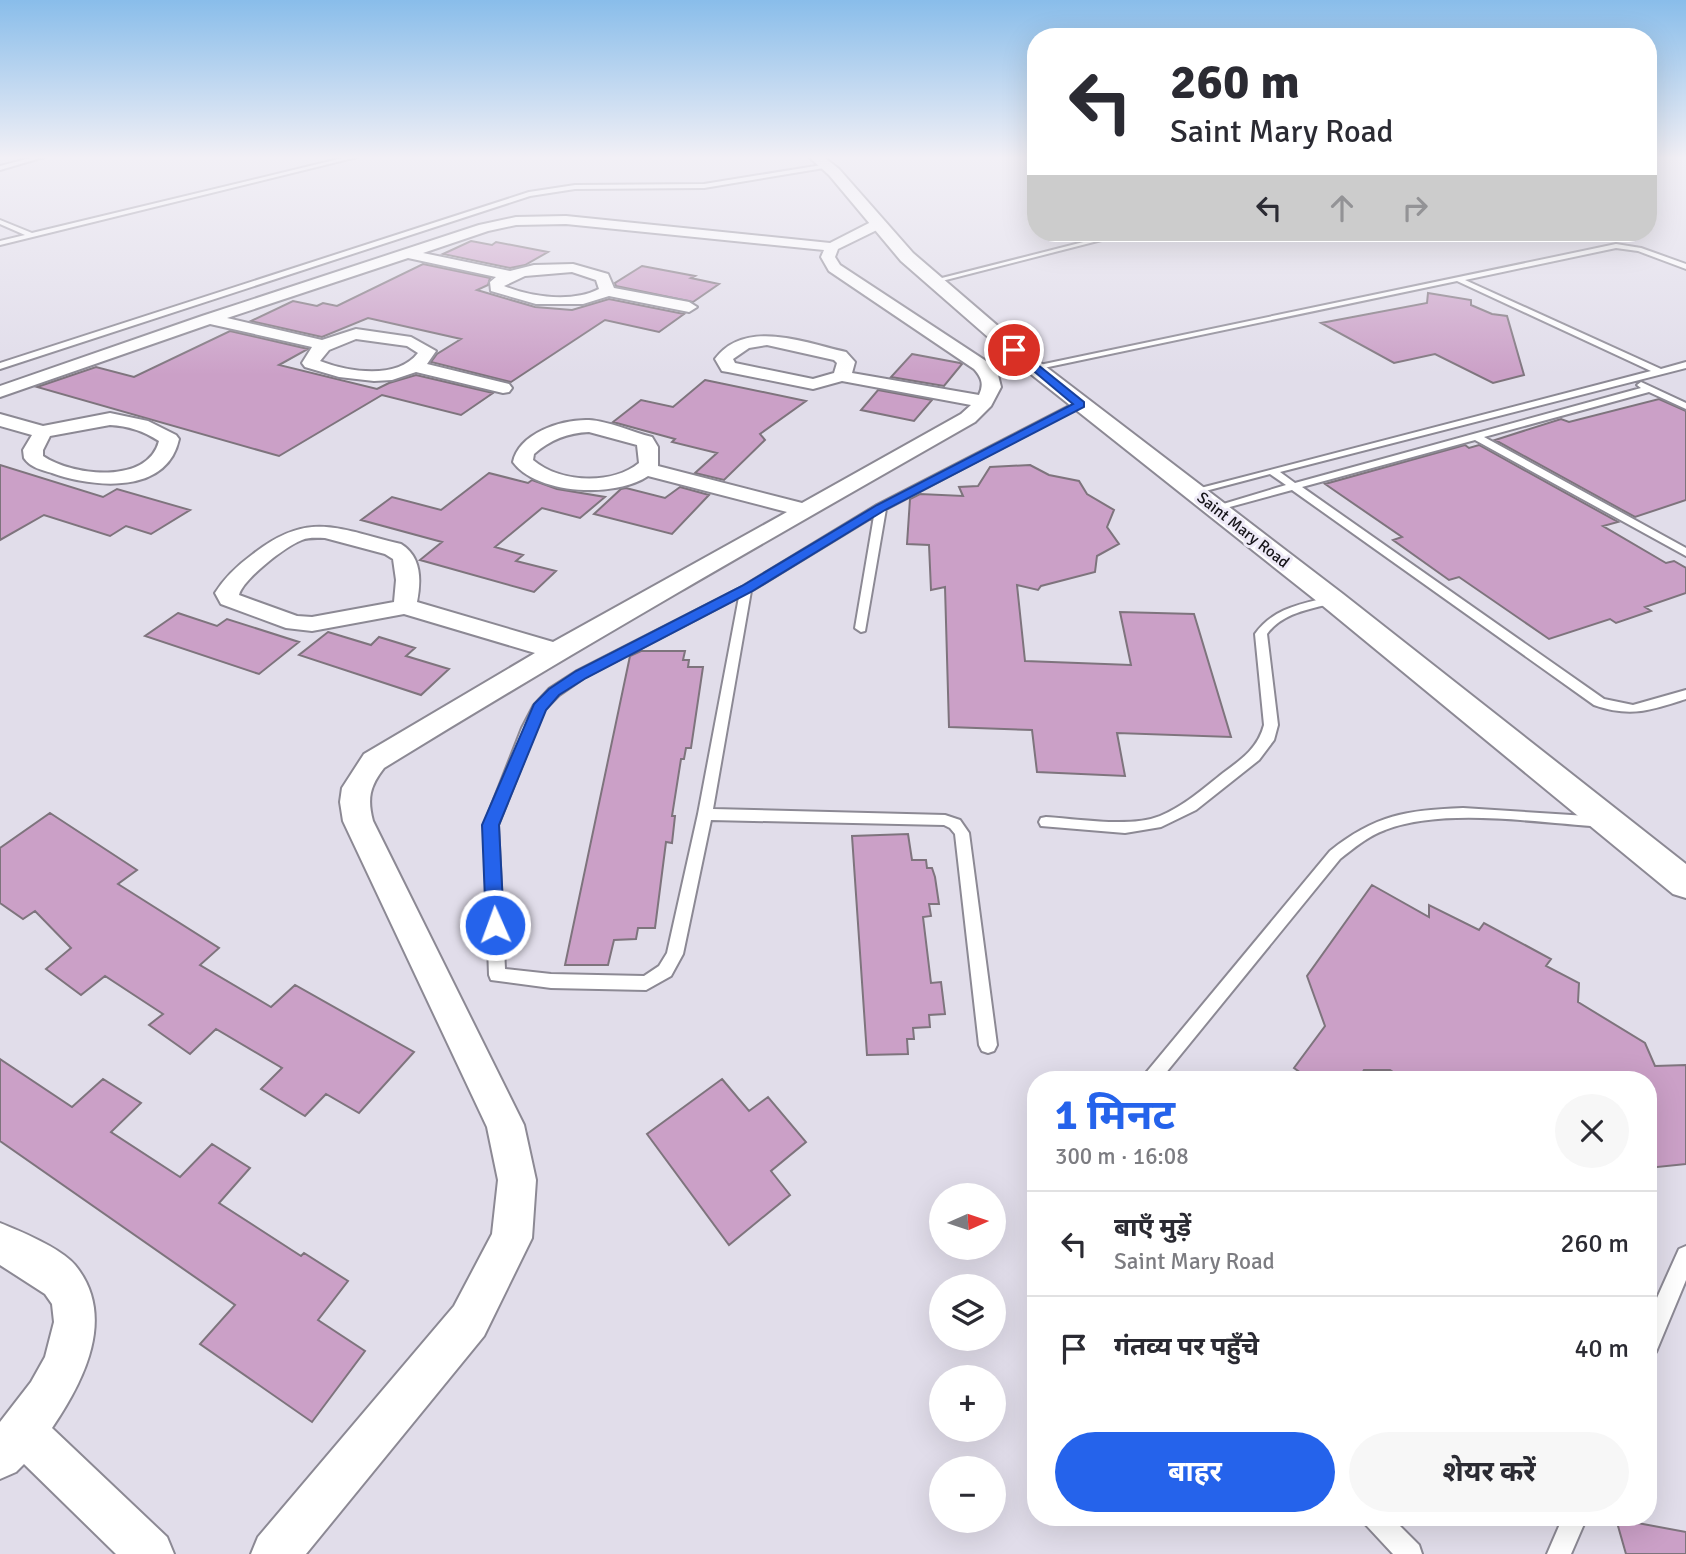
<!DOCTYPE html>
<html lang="hi">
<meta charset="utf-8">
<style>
body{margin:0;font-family:Signika,"Noto Sans Devanagari",sans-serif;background:#f7f7f7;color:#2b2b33;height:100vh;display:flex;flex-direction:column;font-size:26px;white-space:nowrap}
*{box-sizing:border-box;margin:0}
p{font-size:23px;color:#7c7c81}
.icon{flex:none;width:38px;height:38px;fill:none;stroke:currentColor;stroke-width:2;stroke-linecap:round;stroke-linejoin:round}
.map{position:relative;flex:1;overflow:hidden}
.sheet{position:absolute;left:1027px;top:1071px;width:630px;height:455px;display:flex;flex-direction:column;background:#fff;border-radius:28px;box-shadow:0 7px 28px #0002}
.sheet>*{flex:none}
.hud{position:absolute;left:1027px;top:28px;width:630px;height:214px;border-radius:28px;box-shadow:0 7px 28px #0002;background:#fff;color:#2b2b33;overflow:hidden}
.needle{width:46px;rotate:87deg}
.buttons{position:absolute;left:929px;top:1183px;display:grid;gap:14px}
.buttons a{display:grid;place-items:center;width:77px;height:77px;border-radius:50%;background:#fff;box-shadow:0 7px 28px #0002;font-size:35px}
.pin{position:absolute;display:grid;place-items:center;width:60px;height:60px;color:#fff;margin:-30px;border:4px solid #fff;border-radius:50%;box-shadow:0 2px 7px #0007}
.me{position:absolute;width:77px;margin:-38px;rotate:358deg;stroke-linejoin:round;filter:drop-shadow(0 0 5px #0008)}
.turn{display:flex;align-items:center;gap:24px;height:147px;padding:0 28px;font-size:32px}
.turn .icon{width:91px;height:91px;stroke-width:2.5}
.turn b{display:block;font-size:49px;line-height:60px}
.lanes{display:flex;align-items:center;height:66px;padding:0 28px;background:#0003;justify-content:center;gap:35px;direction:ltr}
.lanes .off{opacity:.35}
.round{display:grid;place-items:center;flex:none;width:74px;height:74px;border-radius:37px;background:#f7f7f7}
.overview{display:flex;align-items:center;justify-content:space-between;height:119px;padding:0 28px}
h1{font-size:42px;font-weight:700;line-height:52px;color:#2563eb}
.cta{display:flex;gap:14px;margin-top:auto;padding:14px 28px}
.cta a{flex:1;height:80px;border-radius:42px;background:#2563eb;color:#fff;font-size:28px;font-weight:700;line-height:80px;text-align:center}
.cta a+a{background:#f7f7f7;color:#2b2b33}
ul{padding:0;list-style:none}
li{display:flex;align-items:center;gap:21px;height:105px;padding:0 28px;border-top:2px solid #e1e1e2}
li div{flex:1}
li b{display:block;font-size:26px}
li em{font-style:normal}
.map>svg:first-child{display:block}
.building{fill:#cba0c7;stroke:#7e747d;stroke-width:2}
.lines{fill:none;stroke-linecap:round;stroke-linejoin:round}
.service-casing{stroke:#8c8994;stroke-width:4}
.minor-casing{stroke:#8c8994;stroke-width:4}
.tertiary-casing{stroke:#8c8994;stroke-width:4}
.service{fill:#fff;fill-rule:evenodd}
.minor{fill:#fff;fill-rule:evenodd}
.tertiary{fill:#fff;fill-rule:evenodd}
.route{fill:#2563eb;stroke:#184099;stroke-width:2}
.labels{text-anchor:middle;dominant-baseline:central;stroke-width:6;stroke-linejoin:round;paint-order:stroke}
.far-street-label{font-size:16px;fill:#161419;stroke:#eeeaf7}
</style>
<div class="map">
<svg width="1686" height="1554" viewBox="0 0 1686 1554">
<rect width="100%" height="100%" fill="#e1ddea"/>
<path class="building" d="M471,241L492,245L496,242L548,252L525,265L510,268L443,254Z
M423,264L490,278L488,285L477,290L535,307L572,310L609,299L684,314L659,332L605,320L511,382L431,362L437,354L461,339L368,318L322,337L251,321L293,301L317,306L323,303L337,306Z
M642,266L695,276L691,278L719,284L693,302L616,286L615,283Z
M1428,293L1471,300V305L1492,314L1507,316L1524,375L1493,383L1435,354L1394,363L1321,323L1427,303Z
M230,331L308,349L279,365L377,389L389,383L416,375L493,393L461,415L382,395L279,456L37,387L96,367L134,377Z
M912,354L960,363L962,364L944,386L891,377Z
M705,380L806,401L760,434L765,440L724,480L695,473L717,453L672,442L675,439L613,422L641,400L673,407Z
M878,390L932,400L914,421L861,410Z
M1659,399L1686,411V500L1635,517L1495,440L1561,419L1569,422Z
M1465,445L1469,448L1479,445L1618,522L1603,526L1666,563L1674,561L1686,568V593L1645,607L1651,611L1616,623L1610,619L1549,639L1459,577L1449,580L1393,540L1402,537L1325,484Z
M0,465L103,497L117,489L190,510L151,534L126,526L110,536L44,515L0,540Z
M1030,465L1049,475L1079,481L1087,494L1114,510L1107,527L1119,544L1097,556L1095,572L1041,586L1038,590L1017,585L1025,661L1131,665L1120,612L1194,614L1231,737L1117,733L1125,776L1037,772L1032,730L949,727L945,587L931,590L929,545L907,544L910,499L920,494L963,496L959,487L978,486L990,467Z
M489,473L528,483L532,480L557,489L605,497L580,518L542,508L495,547L523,555L516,561L556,571L534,592L420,560L442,542L361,520L392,497L441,510Z
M680,487L709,495L672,534L594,514L621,489L626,488L665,498Z
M178,613L217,626L227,619L299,642L259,674L145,636Z
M328,632L371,645L379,637L415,648L406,656L449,669L421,695L299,655Z
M641,651H685L683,660H689L688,667H703L691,748H686L684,759H681L672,816H675L672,843L666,842L655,928H638L636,939L614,940L608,965H565L630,656Z
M50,813L137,870L118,884L219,948L200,965L271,1007L295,985L414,1052L359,1113L326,1094L305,1116L261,1089L282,1068L216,1029L190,1054L149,1025L163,1014L105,976L81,995L46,969L71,948L35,911L23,919L0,903V848Z
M908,834L912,860H926L927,868H932L935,877L939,904H929L931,916L923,917L931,983L941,982L945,1014L929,1015L930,1027L913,1028L914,1039H907L908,1054L867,1055L852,836Z
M1372,885L1429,917V905L1479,930L1484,923L1551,959L1546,966L1579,983L1578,1002L1645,1043L1655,1066L1686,1065V1164L1648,1168V1080H1405L1390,1070H1364L1358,1080H1311L1294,1068L1325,1026L1307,976Z
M0,1059L72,1107L103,1079L141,1103L111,1132L180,1177L212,1144L250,1168L219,1203L301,1256L304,1253L348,1281L318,1320L365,1351L312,1422L200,1344L235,1305L0,1141Z
M722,1079L749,1111L768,1097L806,1142L771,1171L790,1195L729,1245L647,1134Z
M1616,1519L1686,1532V1554H1626Z"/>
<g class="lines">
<defs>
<path id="service" d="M34,157H44L0,170V166Z
M347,157H357L0,245V241L25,235L0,224V220L32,233Z
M828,164L830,167L704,188L575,189L530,196L0,369V363L529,192L575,185L704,184Z
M1119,233H1129L934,283L930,281Z
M1616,244L1641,248L1686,264V269L1638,251L1616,248L1465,280L1661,369L1686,362V368L1280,472L1295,483L1641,388L1637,385L1641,382L1686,403V409L1649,392L1484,437L1686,548V556L1475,440L1302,487L1604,699L1633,705L1686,690V699C1651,710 1631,718 1594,705L1292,490L1215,511L1210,508L1286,485L1270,474L1194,494L1189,491L1651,371L1457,281L1034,370L1030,367Z
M1077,402L1085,404L886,509L865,631L861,632L855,628L874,516L751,591L713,809L945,815L960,820L969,833L997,1045L994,1051L988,1053L982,1051L979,1045L955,834L950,828L944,825L711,820L683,954L671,976L646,990L551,988L491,980L489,975L484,825L522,728L534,705L549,689L577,671L742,587L877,505ZM739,597L698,814L667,953L659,966L644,976L551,974L505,969L498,825L544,710L559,695L585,677Z
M1333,596L1339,600L1337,602C1312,609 1283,612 1267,634L1278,725L1274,740L1259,760L1196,810L1161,827L1125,833L1041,826L1039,822L1041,818L1046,817C1079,819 1130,828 1160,816C1184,806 1203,789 1223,773C1242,759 1258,748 1264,725L1255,634C1274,607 1303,604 1333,596Z
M1463,808L1603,817L1608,818L1610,822L1608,826L1603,827C1540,823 1444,807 1385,830C1368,836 1354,848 1340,859L1160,1080H1140L1330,851C1375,815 1407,810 1463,808Z
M1686,1246V1280L1656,1352L1648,1355V1318L1679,1249Z
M1362,1517H1391L1419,1545L1422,1554H1393L1366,1525Z
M1563,1517H1587L1571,1554H1547Z"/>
<path id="minor" d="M566,216L830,243L873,221H883V227L838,249L835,257L840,265L986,361L998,375L1001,387L991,406L975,422C777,535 579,648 384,768C370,786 367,798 373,821L524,1125L536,1180L532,1238L484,1336L306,1554H251L258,1537L454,1306L492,1234L498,1180L487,1127L343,821L340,802L342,788L364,754L535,653L404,614L312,631L286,628L221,604L215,593C225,577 238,565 253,554C309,510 338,529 401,544C422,557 421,581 417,602L553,642L787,512L648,476C616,498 537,495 513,462C519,433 562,419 589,420C609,421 632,432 652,437L658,447V466L802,503L961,414L971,405L842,381L813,389L728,372L722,371L715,359C745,318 806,343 846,352L855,362L852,373L979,395C984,384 982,378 974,369L829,271L821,257L824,250L566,224L516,225L488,231L423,253L510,271L534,265L573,264L608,274L614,288L689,302L697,307L689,312L609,296L583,304H536L491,291L490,282L496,277L408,258L227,318L322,340L356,329L411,337L436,351L427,364L509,384L512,388L509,392L503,393L416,372L392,380L374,381L339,377L305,367L302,363L312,347L210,324L0,397V386L202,316L479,225L516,217ZM572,272L596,280L599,289C572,303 531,297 504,286L525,276ZM356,339L407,346L418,353C397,380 349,372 320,361L329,350ZM767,345L834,360L837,363L834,373L813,379L735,363L733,359L749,348ZM589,432L637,445L639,463C612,485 560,483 533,460L534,454C551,439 568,433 589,432ZM325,538L385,554L393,559L396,580L394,602L312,617L297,616L239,595C243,579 286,546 302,540C309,537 317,538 325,538Z
M110,413L148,421L176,435L179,439C167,495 93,488 52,473C42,470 31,468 24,458L23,450L32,435L0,426V414L43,426ZM110,425C128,426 144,431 159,441C148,485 72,476 43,456V450L50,436Z
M0,1223C20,1231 61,1248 75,1265C117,1316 84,1381 52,1428L167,1537L174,1554H116L24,1464L16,1472L0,1479V1422L31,1382L45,1357L54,1322L52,1304L45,1294L0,1265Z"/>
<path id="tertiary" d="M809,157H824L839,169L913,253L1041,363L1343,594L1686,864V898L1673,894L1323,606L1027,371L901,261L829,175Z"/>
</defs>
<use href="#service" class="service-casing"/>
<use href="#minor" class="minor-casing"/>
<use href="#tertiary" class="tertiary-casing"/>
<use href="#service" class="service"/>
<use href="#minor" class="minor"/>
<use href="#tertiary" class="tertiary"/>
</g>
<linearGradient id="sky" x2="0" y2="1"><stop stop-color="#89bdea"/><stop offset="0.42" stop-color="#f2f0f6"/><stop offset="1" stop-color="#f2f0f6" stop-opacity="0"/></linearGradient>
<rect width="1686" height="375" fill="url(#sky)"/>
<path class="route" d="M1011,348H1017L1084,402V407L885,510L751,592L586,678L559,695L546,710L499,825L504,925L501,930L495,932L488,930L486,925L482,825L534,704L549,689L576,671L742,586L877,505L1073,404L1011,352Z"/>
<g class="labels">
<g class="far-street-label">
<text transform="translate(1243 530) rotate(38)">Saint Mary Road</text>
</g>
</g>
</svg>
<div class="buttons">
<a><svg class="needle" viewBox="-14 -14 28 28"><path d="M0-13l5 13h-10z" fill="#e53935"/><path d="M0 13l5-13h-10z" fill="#7c7c81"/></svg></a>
<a><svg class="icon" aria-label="layers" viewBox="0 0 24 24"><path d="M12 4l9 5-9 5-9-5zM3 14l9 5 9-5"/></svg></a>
<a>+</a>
<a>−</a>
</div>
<div class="pin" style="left:1014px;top:350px;background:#d93025"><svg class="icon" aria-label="arrive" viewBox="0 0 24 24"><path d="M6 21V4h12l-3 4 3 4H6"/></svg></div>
<svg class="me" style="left:495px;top:925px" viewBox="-20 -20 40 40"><circle r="17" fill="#2563eb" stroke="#fff" stroke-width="3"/><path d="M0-11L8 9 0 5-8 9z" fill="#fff"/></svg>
<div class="hud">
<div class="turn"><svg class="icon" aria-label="left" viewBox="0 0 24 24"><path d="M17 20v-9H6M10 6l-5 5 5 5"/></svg><div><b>260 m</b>Saint Mary Road</div></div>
<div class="lanes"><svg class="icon" aria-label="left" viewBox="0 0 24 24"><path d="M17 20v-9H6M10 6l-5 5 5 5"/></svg><svg class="icon off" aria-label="ahead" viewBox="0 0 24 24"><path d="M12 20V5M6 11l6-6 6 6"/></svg><svg class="icon off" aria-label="right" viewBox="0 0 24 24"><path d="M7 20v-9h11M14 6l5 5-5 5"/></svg></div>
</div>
<section class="sheet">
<div class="overview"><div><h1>1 मिनट</h1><p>300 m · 16:08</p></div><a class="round"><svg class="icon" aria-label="close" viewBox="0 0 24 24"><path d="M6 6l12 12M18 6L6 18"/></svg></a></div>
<ul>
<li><svg class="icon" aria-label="left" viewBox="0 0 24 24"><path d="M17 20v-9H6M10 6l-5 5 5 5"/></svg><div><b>बाएँ मुड़ें</b><p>Saint Mary Road</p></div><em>260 m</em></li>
<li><svg class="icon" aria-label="arrive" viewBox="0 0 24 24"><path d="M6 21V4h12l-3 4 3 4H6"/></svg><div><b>गंतव्य पर पहुँचे</b></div><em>40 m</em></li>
</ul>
<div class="cta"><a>बाहर</a><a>शेयर करें</a></div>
</section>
</div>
